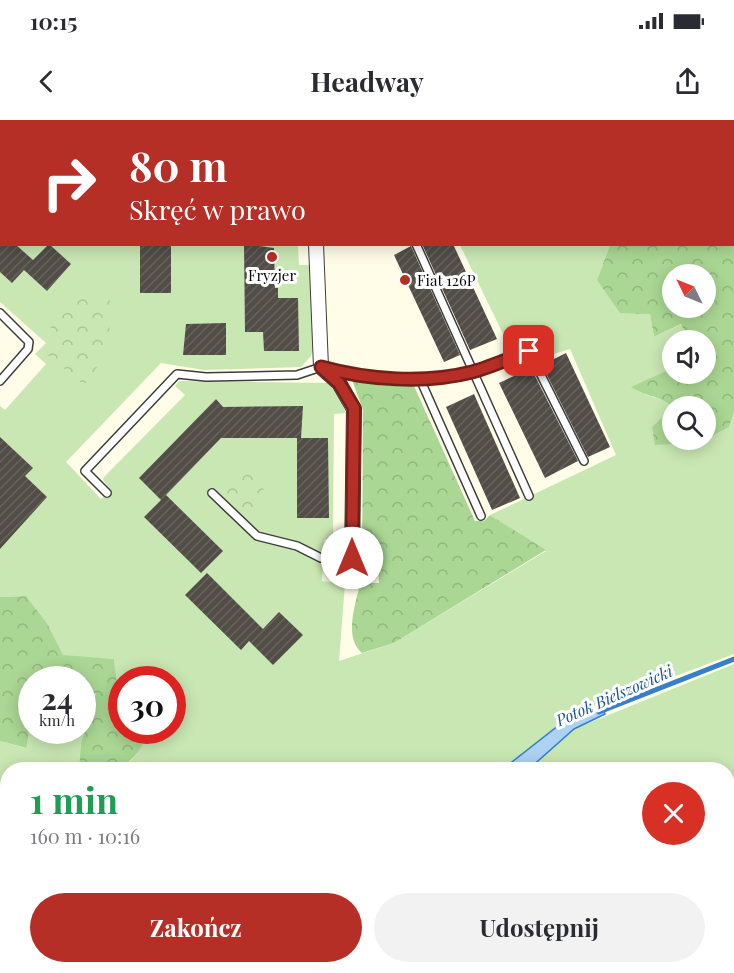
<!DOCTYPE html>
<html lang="pl">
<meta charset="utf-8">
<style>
body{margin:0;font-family:"Playfair Display",serif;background:#f2f2f3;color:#2b2b33;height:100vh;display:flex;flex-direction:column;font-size:22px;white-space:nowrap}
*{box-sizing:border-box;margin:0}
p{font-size:20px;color:#7c7c81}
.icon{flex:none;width:33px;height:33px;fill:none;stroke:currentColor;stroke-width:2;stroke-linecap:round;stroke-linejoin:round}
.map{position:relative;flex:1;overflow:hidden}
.panel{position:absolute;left:0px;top:642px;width:735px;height:212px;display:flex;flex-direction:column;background:#fff;border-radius:24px 24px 0 0;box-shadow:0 3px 15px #0003}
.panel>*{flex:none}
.banner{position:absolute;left:0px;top:0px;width:735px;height:126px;box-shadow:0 3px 15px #0003;background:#b62f26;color:#fff;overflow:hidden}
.needle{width:39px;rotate:313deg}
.buttons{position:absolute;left:662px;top:144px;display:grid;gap:12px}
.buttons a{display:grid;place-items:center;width:54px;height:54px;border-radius:50%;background:#fff;box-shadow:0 3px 15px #0003;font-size:30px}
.speed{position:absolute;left:18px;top:546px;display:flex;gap:12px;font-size:30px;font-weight:700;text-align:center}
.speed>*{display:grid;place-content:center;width:78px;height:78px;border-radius:50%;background:#fff;box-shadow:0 3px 15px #0003;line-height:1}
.speed small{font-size:15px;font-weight:400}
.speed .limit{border:9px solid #d22;background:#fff;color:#111}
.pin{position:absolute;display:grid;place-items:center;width:51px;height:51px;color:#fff;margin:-26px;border-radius:12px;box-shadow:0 3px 9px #0006}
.me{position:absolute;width:66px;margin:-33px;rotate:0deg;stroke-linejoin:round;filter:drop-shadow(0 0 4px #0008)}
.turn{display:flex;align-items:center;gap:21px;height:126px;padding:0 30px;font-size:27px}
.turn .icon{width:78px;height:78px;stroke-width:2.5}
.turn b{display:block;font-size:42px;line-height:51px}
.round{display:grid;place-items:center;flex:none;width:63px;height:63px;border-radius:32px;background:#f2f2f3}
.overview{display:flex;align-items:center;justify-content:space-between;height:102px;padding:0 30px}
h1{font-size:36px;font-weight:700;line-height:45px;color:#1e9e55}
.action{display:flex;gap:12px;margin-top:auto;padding:12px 30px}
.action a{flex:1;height:69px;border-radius:36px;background:#b62f26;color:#fff;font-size:24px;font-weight:700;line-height:69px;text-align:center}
.action a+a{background:#f2f2f3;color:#2b2b33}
.status{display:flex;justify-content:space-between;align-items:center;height:42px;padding:0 30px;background:#fff;direction:ltr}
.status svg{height:16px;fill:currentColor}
header{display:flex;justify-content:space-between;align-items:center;height:78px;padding:0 30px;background:#fff;font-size:27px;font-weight:700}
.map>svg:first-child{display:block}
.grass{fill:#c9e7b3}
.forest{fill:url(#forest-crowns);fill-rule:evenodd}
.park{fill:url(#park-crowns)}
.water{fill:#aed2f4;stroke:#367fca;stroke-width:1.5}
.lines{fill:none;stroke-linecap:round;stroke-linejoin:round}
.stream{stroke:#367fca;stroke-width:5}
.building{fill:url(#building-hatch)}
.lane-casing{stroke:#3d3d3d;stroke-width:10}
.street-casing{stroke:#3d3d3d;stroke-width:16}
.lane{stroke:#fff;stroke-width:7}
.street{stroke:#fff;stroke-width:14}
.route-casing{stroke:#761f19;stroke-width:15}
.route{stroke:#b62f26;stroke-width:10}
.poi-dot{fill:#b62f26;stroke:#fff;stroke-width:2}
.labels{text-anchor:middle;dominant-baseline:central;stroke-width:6;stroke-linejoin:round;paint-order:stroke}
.poi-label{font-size:15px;fill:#0a0a0a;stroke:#fff}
.water-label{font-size:16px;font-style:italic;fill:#175298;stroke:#fff}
</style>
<div class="status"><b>10:15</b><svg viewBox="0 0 49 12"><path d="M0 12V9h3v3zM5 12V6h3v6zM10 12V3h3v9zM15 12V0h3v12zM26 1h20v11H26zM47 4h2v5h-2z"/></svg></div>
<header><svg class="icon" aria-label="back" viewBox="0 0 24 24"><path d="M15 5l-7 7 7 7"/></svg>Headway<svg class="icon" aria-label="share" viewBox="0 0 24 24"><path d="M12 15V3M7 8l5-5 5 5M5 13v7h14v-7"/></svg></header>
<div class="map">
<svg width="734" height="853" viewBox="0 0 734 853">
<defs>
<pattern id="forest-crowns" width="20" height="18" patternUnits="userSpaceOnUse" patternTransform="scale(1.5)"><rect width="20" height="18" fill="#aad793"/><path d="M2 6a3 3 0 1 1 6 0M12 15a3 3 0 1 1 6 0" fill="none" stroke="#91b77d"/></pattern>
<pattern id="park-crowns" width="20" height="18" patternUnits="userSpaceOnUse" patternTransform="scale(1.5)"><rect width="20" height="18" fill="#c9e7b3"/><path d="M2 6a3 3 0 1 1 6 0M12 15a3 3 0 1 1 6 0" fill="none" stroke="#abc599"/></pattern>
<pattern id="building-hatch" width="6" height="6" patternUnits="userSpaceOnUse" patternTransform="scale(1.5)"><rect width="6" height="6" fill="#524d47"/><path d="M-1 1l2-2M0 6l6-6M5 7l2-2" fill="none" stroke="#66625d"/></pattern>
</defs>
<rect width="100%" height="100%" fill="#fffde8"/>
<path class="grass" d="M0,0H290L291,1L2,2L1,27Z
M0,42L2,124L298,125L299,145H312L313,229L311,236L301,247L204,250L161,243L66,342L101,379L111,370L103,360L104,357L185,275L175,266L179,261L328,263L339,276L346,293L334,294L333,418L324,420L322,461L345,464L339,541L394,523L546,431L490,395L616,335L570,229L518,245L460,125H610L597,160L650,194L654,217L682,204L689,220H672V248L632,267C645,278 660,275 672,287L652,307L676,324L681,320L707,319L729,307L734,292V534L591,588L563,602L503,649H117L131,641L152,611L172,610V560H122L121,571L118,569L114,539L63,536L47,503L26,476L0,477V286L5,290L46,244L35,234L46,223L0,182Z
M734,544V684L728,680V650H529L574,609Z
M96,573L81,623L79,646L84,649L8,650V846H262L250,853H0V621L25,628L31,602L32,610H82L83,574Z"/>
<path class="forest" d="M585,0H734V292L729,307L707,319L705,286H672V320H681L676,324L655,325L652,307L672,287C660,275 645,277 631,267L672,248V254H705V220H689L681,204L654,217L650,194L620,193L597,160L610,125L734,124V2ZM672,154H705V188H672Z
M352,260L414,266L475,401H484L490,395L546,430L394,523L362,533C343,517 356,484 360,463H379L378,445H362L363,290Z
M26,476L47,503L63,535L114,539L118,569L121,571L122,610L152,611C134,636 132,650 98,650C91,650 85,650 79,647L81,623L96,573L83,574L82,560H32L31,602L26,628L0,621V477Z"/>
<path class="park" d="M65,178L110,179C110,221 111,231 84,265L44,232L52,220L50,202Z
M264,347L263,391L247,395L218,367C233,351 243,349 264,347Z"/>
<path class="water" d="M602,585L605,594L574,609L529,649H503L563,602Z
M728,680L734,684V853H250L262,846H728Z"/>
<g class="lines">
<path class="stream" d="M599,592L734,539"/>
</g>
<path class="building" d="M0,124H15L33,140L49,124L71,144L47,171L24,150L12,163L0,152Z
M140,124H171V173H140Z
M244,124L274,128L275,168H278V178H298L299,231H264L263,212H245Z
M422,124H453L497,219L470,230Z
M411,126L460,235L444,242L394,135Z
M226,203V235H183L186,204Z
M566,233L610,327L588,337L542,245Z
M529,249L532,250L578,341L545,358L499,263Z
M474,274L520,378L492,390L446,287Z
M216,279L223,287L303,286L301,318H328L329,398H297V318H221L166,375L223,431L201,453L144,397L161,380L139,358Z
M0,317L33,348L25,356L47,377L0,429Z
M207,453L263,509L279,492L303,515L273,545L249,521L241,530L185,475Z"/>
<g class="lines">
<defs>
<path id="lane" d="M298,0V2
M360,0L361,2
M416,124L529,376
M0,193L29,222L28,229L0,261
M420,259L481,396
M107,373L85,351L177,254L206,257L297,255L321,247L346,254L420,259L472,252L529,231L584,341
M212,373L257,416L297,426L321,438H352"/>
<path id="street" d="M0,30L2,31
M316,124L321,247L339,263L354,289L352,438"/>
</defs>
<use href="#lane" class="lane-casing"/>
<use href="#street" class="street-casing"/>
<use href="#lane" class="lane"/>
<use href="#street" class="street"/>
</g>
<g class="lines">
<defs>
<path id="route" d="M352,438L354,288L339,263L321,247C368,260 425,264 472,252C491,247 510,238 529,231"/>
</defs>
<use href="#route" class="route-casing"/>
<use href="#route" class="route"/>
</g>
<g class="poi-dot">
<circle cx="272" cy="137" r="6"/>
<circle cx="405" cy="160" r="6"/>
</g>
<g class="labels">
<g class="poi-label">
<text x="272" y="155">Fryzjer</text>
<text x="417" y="160" text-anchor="start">Fiat 126P</text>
</g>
<g class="water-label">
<text transform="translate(614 575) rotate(-24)">Potok Bielszowicki</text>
</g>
</g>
</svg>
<div class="buttons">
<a><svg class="needle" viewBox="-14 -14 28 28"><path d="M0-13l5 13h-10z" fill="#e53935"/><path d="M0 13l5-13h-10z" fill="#7c7c81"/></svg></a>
<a><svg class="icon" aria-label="sound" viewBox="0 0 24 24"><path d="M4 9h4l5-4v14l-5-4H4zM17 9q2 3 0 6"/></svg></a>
<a><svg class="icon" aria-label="search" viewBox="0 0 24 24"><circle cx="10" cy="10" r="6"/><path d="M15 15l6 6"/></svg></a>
</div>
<div class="speed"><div>24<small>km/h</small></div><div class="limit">30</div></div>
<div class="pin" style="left:529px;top:231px;background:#d93025"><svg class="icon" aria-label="arrive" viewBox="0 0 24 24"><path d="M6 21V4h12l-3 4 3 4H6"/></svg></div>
<svg class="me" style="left:352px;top:438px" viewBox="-20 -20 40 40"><circle r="19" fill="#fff"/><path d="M0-13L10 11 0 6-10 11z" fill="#b62f26"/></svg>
<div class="banner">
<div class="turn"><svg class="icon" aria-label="right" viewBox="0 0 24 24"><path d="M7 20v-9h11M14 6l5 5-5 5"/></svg><div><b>80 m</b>Skręć w prawo</div></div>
</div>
<section class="panel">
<div class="overview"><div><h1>1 min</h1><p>160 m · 10:16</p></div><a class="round" style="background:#d93025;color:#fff"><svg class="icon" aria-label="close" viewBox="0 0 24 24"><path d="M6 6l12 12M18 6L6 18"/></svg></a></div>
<div class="action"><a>Zakończ</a><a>Udostępnij</a></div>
</section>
</div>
